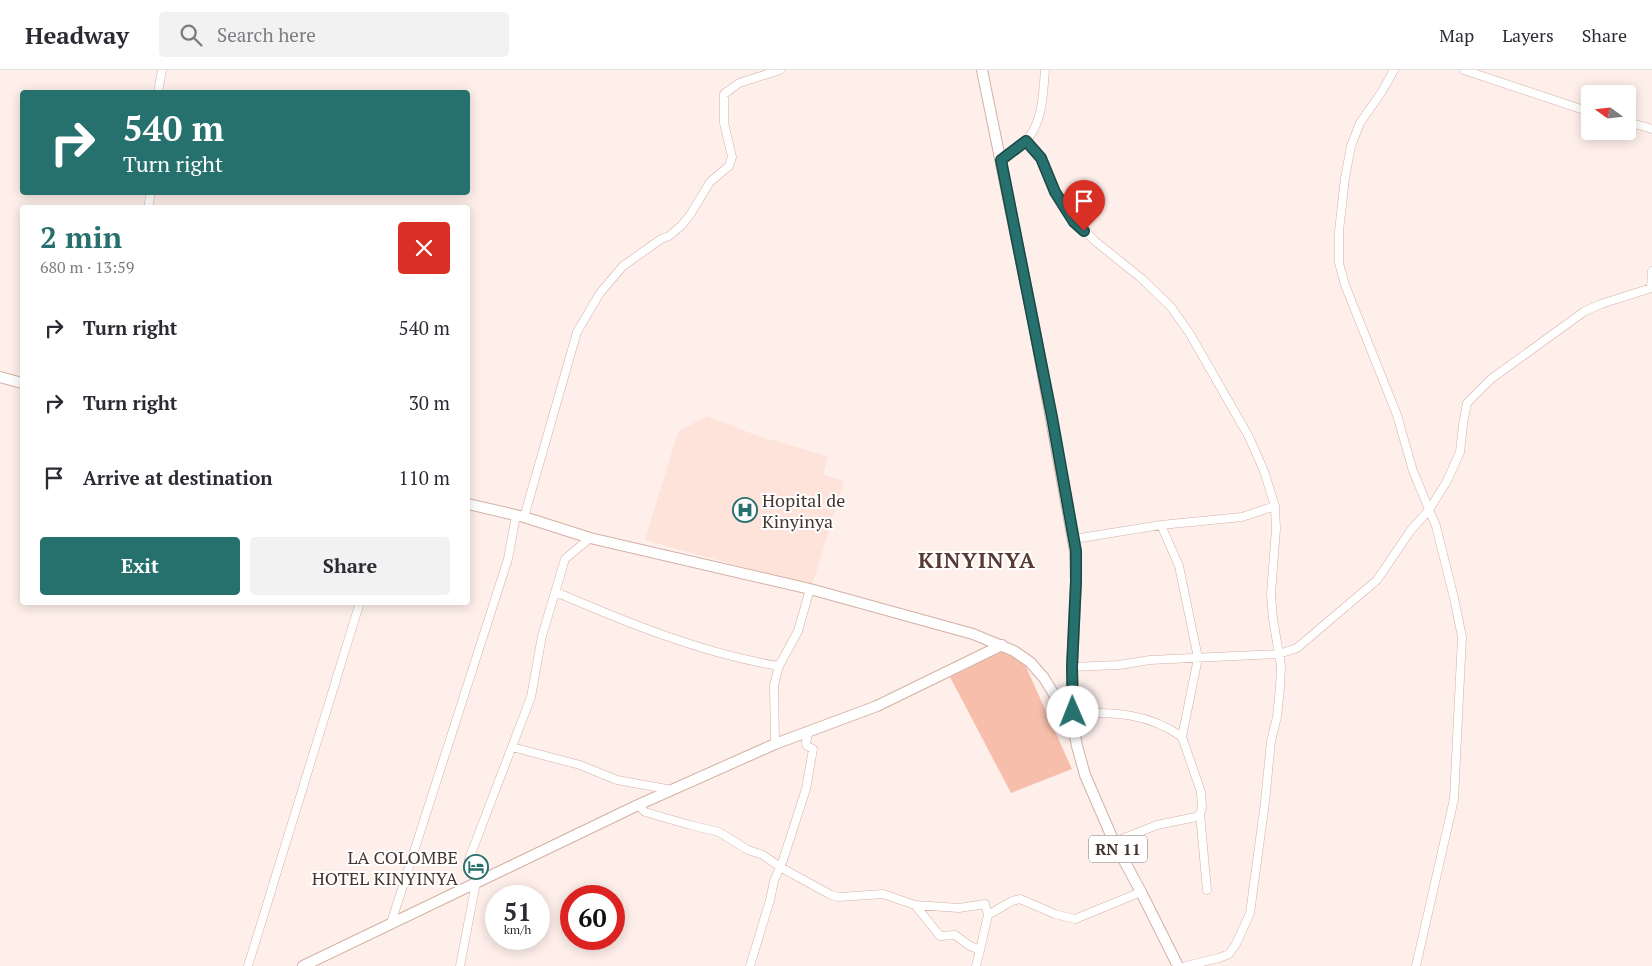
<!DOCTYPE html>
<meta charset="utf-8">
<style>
body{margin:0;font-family:"PT Serif",serif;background:#f2f2f3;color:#2b2b33;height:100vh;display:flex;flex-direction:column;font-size:19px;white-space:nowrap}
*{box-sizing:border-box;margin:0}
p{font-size:16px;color:#7c7c81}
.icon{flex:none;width:28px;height:28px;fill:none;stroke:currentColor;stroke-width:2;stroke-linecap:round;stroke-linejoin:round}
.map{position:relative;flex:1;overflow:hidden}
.panel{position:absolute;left:20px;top:135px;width:450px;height:400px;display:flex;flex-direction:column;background:#fff;border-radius:5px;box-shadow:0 2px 12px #0003}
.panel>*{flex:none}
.banner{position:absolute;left:20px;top:20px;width:450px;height:105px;border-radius:5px;box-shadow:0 2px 12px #0003;background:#26706d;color:#fff;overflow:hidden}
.needle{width:32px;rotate:285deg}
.tools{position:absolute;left:1581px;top:15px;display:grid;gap:10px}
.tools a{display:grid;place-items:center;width:55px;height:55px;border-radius:5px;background:#fff;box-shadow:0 2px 12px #0003;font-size:25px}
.speed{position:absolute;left:485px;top:815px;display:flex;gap:10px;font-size:25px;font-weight:700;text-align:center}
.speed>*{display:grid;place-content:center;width:65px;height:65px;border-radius:50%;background:#fff;box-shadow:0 2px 12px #0003;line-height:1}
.speed small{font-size:12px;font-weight:400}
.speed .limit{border:8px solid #d22;background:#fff;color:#111}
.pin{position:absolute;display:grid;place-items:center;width:42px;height:42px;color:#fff;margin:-51px -21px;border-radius:50% 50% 50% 0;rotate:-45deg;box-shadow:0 0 5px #0007}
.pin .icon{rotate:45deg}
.me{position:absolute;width:55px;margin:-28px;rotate:359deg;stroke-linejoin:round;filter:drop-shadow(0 0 4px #0008)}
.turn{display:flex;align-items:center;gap:18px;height:105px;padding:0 20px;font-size:22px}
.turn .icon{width:65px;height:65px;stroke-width:2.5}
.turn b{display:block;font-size:35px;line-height:42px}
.round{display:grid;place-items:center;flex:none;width:52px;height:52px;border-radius:5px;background:#f2f2f3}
.headline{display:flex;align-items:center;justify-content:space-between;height:85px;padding:0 20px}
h1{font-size:30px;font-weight:700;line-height:38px;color:#26706d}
.primary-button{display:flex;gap:10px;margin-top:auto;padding:10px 20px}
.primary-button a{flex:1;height:58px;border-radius:5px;background:#26706d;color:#fff;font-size:20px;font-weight:700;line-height:58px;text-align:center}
.primary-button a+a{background:#f2f2f3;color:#2b2b33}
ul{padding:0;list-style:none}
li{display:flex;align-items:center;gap:15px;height:75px;padding:0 20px}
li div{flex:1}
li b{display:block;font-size:19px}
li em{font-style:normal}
header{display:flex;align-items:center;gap:30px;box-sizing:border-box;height:70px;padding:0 25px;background:#fff;border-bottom:1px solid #e1e1e2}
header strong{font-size:24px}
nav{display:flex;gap:28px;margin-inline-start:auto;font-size:18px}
.search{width:350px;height:45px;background:#f2f2f3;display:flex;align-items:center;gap:12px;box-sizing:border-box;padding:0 18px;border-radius:5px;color:#7c7c81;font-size:19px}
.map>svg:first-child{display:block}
.built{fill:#fde3da}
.green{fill:#f7bfab}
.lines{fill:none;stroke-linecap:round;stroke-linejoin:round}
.minor-casing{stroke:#d3b1a5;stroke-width:9}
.major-casing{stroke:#d3b1a5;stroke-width:12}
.minor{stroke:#fff;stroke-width:8}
.major{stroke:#fff;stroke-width:10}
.route-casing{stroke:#194947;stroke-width:12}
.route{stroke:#26706d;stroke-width:9}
.labels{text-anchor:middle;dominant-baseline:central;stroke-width:4;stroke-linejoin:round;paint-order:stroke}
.shield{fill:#fff;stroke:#7c726f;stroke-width:1}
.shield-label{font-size:16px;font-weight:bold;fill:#443631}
.poi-label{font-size:18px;fill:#443631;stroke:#fff;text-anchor:start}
.district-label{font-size:22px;font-weight:bold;letter-spacing:1px;fill:#573b31;stroke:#fff}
</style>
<header>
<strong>Headway</strong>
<div class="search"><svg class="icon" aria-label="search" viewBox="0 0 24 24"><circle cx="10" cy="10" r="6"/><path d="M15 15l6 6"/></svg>Search here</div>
<nav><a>Map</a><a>Layers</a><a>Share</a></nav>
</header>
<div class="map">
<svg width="1652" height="896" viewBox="0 0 1652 896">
<rect width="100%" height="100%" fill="#feefea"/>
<path class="built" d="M707,346L758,366L828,386L823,405L844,411L812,516L645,470L678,362Z"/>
<path class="green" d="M1003,581L1022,588L1072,699L1011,723L950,607Z"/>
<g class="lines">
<defs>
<path id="minor" d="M1394,0L1381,23L1360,53L1351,76L1345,108L1339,161V193L1345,215L1397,345L1413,401L1436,456L1454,528L1462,567L1454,729L1416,896
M1464,0L1590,42
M158,22L162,0
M1628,52L1652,59
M1026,71L1041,88L1055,122L1074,151L1095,171L1141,208L1171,237L1190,264L1249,367L1264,401L1275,436L1276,459L1271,524L1273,549L1281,596L1280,617L1277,647L1271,671L1265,732L1250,843L1236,874L1229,884L1219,888L1186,896
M1001,90C1009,84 1019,78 1026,71C1043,52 1043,24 1045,0
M148,138L151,122
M524,447L577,262L600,223L623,196L661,169L669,166L681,156L690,145L710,112L729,96L732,87L724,53V24L739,13L780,0
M1074,469L1161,455L1242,447L1275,436
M556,522C625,552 704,584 779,596
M1072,597L1119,595L1150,590L1279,584L1297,578L1377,510L1411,460L1429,440L1447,411L1460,382L1463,354L1467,333L1491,309L1585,241L1601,234L1651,218L1652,201
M1073,643C1113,642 1149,643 1182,667
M775,674L774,615L779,596L798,561L810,519
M512,677L580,695L617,710L672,720
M638,735L645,742L690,755L719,762L748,780L763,785L780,797L831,825L839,827L883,824L915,835L940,866L955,865L970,876L980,880L976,896
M1200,744L1207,820
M1114,772L1157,755L1196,747L1200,744L1202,738L1201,722L1182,667L1198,588L1179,496L1161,455
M483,810L468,799L469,789L531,627L542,566L565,489L590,468
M915,835L959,838L985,834L988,845L980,880
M988,845L1012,831L1020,829L1055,844L1075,849L1141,822
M391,853L508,489L516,445
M248,896L360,532
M460,896L476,813
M750,896L770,830L774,811L783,790L806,719L813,679L807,676L806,672L809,661"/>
<path id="major" d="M982,0L1033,250L1075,481L1076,511L1072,597L1073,656L1077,676L1085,705L1114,772L1141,822L1178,896
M0,307L22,313
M468,434L524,447L590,468L810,519L973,564L1014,581L1030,592L1044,608L1072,654
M303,896L638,735L775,674L877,636L1002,575"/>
</defs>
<use href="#minor" class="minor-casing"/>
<use href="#major" class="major-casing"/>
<use href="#minor" class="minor"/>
<use href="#major" class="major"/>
</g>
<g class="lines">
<defs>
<path id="route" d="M1073,642L1072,597L1076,511V481L1052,347L1001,90L1026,71L1041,88L1055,122L1074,152L1084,161"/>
</defs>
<use href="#route" class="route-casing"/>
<use href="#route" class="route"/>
</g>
<defs>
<symbol id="hospital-ring" viewBox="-11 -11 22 22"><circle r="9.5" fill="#fff" stroke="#26706d" stroke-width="1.5"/><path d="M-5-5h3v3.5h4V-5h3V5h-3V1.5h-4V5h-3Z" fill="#26706d"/></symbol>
<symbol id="hotel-ring" viewBox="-11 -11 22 22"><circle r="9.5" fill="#fff" stroke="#26706d" stroke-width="1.5"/><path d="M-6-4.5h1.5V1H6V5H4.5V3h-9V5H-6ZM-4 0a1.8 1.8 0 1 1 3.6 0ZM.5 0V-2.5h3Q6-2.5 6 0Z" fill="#26706d"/></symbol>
</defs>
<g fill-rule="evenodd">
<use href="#hospital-ring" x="731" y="426" width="28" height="28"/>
<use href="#hotel-ring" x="462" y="783" width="28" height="28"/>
</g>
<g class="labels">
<rect class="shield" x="1089" y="765.5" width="58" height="27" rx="4"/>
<g class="shield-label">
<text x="1118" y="779">RN 11</text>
</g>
<g class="poi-label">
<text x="762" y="430">Hopital de<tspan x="762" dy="21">Kinyinya</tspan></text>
<text x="458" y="787" text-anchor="end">LA COLOMBE<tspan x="458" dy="21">HOTEL KINYINYA</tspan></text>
</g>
<g class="district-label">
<text x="977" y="489">KINYINYA</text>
</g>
</g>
</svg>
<div class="tools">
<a><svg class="needle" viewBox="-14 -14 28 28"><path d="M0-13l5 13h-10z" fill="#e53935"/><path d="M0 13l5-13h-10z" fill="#7c7c81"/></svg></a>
</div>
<div class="speed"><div>51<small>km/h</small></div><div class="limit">60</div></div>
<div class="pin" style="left:1084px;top:161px;background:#d93025"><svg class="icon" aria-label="arrive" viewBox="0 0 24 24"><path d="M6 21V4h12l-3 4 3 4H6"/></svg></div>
<svg class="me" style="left:1073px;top:642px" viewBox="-20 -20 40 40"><circle r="19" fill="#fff"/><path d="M0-13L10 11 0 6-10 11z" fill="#26706d"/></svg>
<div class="banner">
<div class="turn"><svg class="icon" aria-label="right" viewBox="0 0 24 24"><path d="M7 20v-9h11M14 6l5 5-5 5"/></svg><div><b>540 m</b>Turn right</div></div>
</div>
<section class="panel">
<div class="headline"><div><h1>2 min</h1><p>680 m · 13:59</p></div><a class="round" style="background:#d93025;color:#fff"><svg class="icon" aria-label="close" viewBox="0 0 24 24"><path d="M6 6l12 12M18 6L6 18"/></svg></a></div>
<ul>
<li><svg class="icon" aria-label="right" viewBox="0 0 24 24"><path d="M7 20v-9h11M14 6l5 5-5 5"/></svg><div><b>Turn right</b></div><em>540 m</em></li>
<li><svg class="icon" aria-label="right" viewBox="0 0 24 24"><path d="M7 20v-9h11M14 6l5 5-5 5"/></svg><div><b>Turn right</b></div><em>30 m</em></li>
<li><svg class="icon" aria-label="arrive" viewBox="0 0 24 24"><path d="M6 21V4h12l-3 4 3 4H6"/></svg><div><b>Arrive at destination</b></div><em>110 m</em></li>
</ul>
<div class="primary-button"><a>Exit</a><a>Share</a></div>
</section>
</div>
